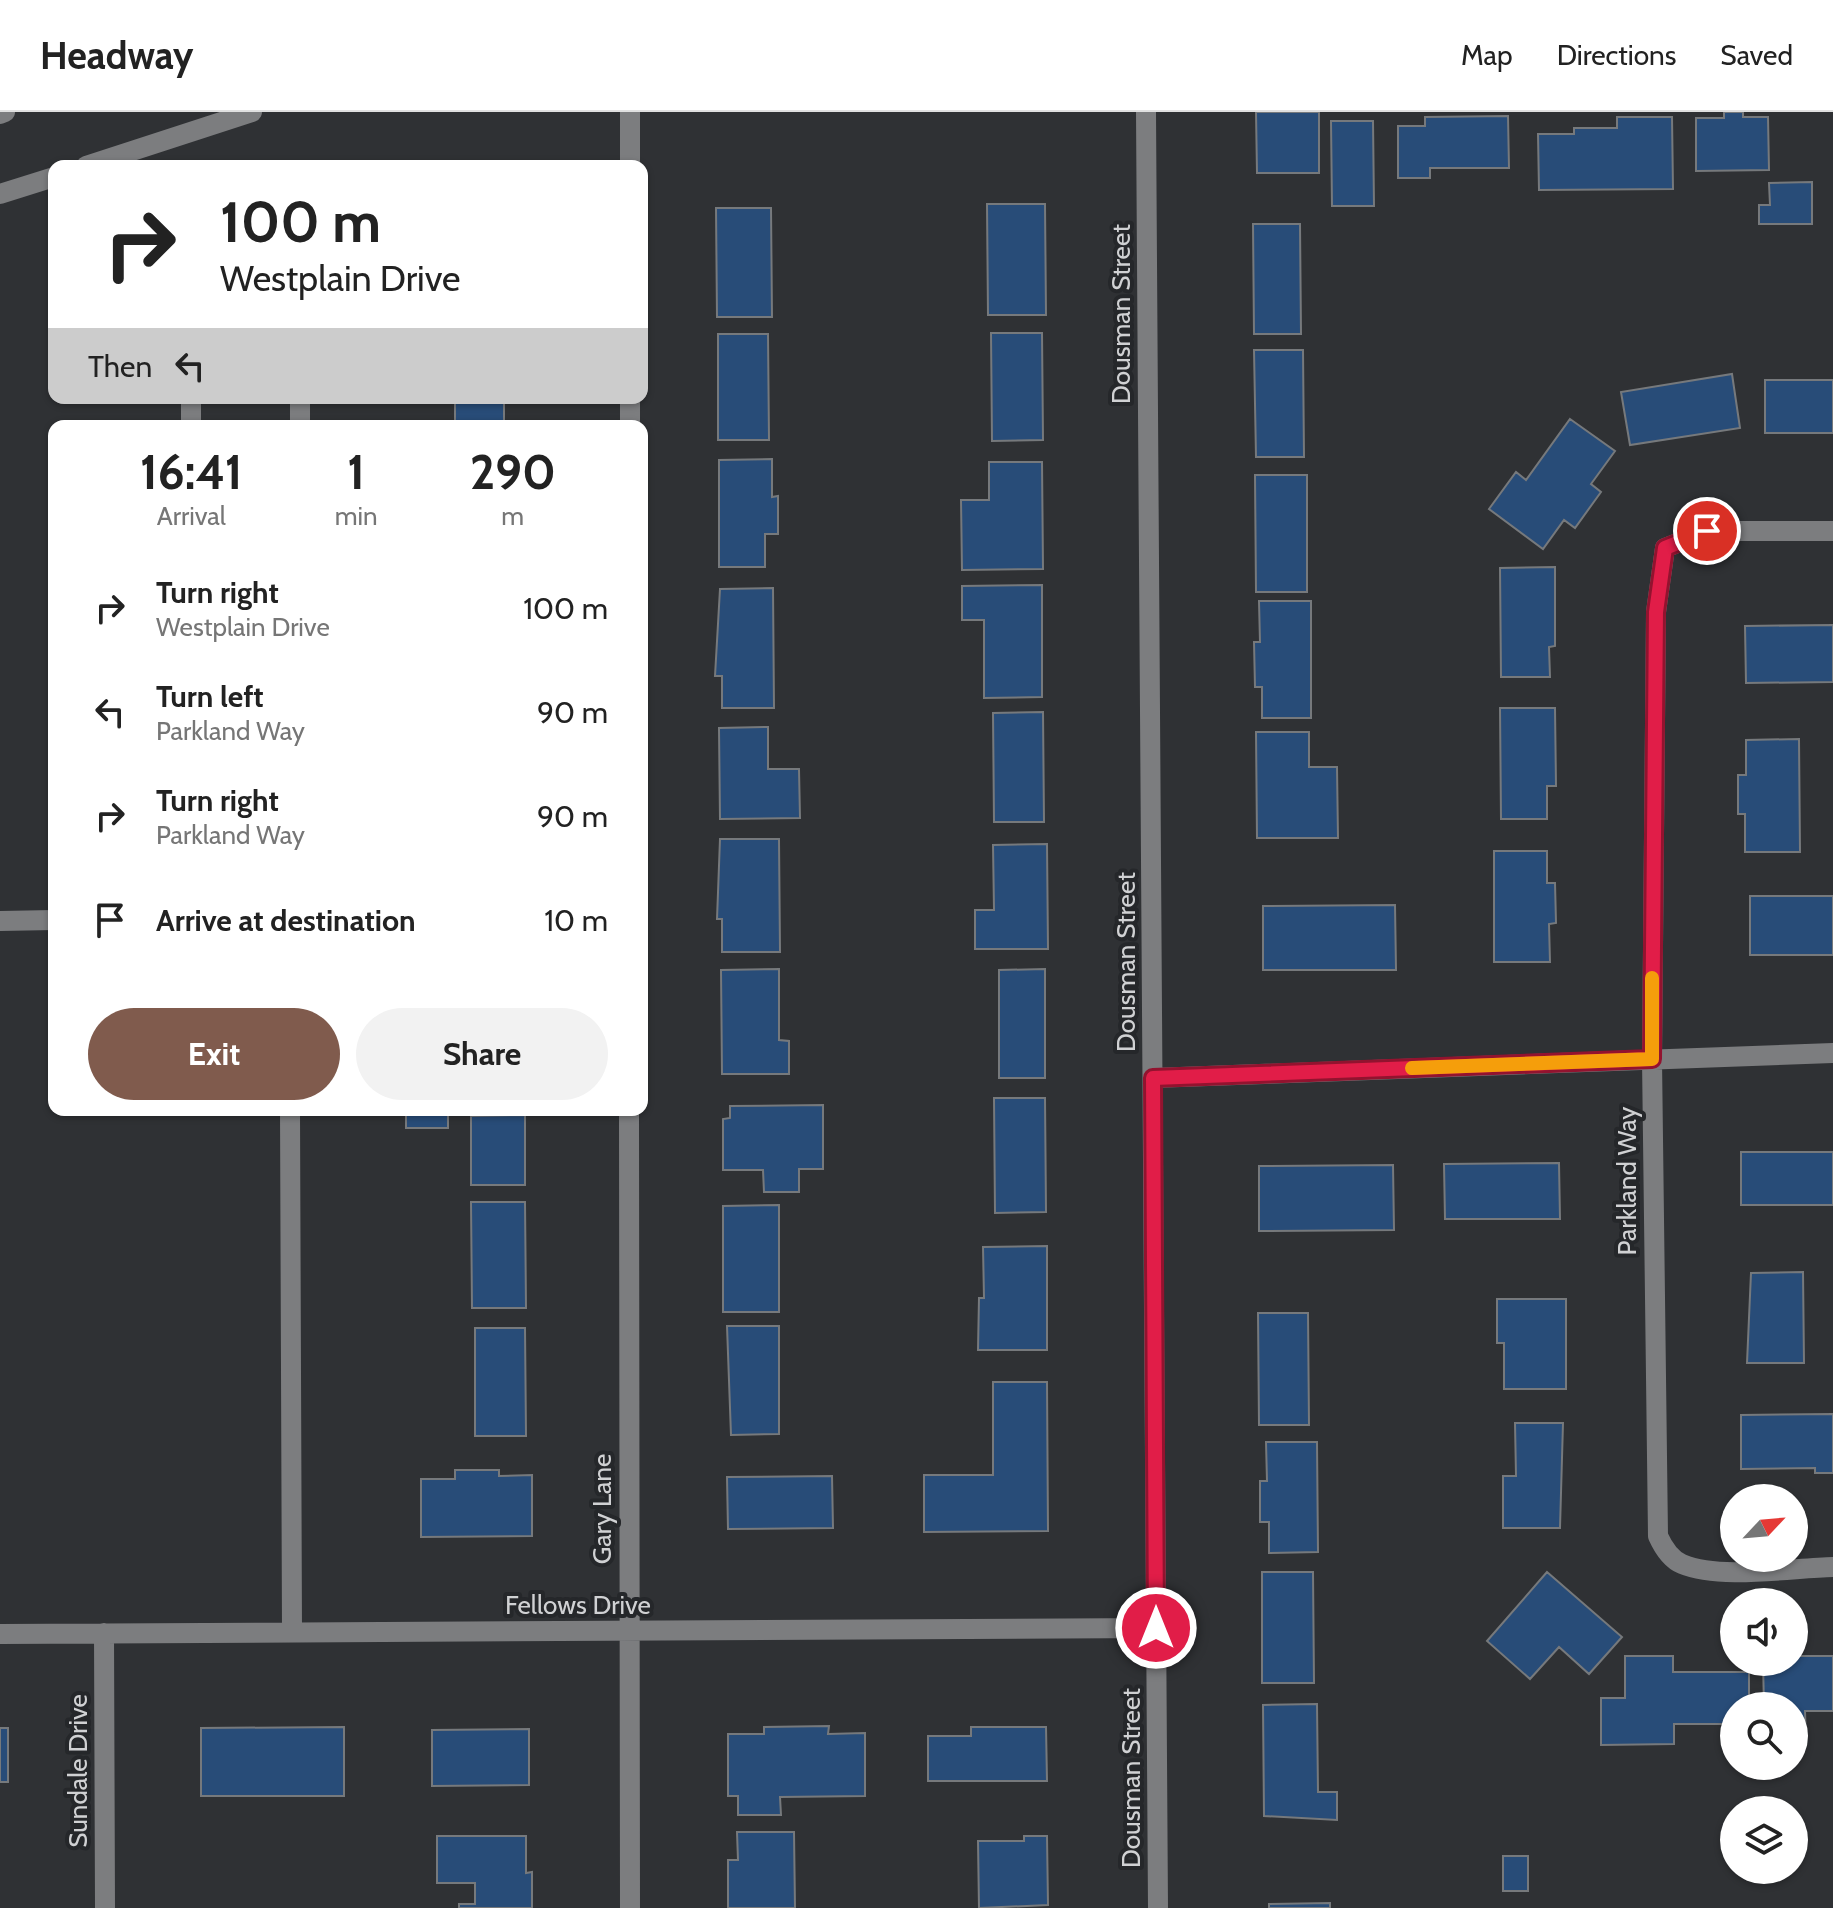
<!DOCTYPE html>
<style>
body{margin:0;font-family:Cabin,sans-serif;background:#f2f2f2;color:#222;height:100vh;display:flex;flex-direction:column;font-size:30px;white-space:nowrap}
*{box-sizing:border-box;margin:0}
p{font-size:26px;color:#767676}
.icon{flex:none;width:44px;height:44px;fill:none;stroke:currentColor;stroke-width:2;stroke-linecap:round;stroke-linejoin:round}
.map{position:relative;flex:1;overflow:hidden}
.drawer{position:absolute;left:48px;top:308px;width:600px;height:696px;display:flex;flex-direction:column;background:#fff;border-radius:16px;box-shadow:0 2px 6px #0004}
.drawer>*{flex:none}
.banner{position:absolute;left:48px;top:48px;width:600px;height:244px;border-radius:16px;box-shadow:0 2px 6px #0004;background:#fff;color:#222;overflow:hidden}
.needle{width:52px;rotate:64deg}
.fabs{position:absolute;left:1720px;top:1372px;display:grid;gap:16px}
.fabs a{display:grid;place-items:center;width:88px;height:88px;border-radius:50%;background:#fff;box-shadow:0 2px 6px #0004;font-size:40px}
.pin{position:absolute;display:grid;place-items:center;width:68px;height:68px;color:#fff;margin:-34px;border:4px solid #fff;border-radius:50%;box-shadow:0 2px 8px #0007}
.me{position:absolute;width:88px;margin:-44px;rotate:0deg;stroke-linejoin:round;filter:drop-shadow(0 0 6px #0008)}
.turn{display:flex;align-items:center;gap:28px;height:168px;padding:0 40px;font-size:36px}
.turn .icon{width:104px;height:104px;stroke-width:2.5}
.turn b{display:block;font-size:56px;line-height:68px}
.then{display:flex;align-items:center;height:76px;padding:0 40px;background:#0003;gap:16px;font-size:30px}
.eta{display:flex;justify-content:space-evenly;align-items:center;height:136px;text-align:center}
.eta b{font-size:48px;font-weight:700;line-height:56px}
.primary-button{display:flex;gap:16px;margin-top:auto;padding:16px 40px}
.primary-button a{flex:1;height:92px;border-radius:48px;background:#805b4d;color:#fff;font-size:32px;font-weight:700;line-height:92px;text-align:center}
.primary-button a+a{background:#f2f2f2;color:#222}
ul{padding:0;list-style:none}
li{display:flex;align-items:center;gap:24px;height:104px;padding:0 40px}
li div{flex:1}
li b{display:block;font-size:30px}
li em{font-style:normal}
header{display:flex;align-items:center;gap:48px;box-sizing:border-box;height:112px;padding:0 40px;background:#fff;border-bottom:2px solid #e0e0e0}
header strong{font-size:38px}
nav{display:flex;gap:44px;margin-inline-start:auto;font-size:28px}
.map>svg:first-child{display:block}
.building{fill:#284c78;stroke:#76797c;stroke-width:2}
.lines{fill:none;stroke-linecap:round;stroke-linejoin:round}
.minor{stroke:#7c7d7f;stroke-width:20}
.route-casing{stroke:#92132f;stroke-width:20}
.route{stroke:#e11d48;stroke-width:14}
.slow{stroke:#f59e0b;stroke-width:14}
.labels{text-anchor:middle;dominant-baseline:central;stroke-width:8;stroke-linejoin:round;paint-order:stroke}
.street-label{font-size:26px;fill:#d0d1d3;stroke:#25272a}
</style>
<header>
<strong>Headway</strong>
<nav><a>Map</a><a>Directions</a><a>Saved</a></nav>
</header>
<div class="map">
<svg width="1833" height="1796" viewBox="0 0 1833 1796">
<rect width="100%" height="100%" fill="#2f3134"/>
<path class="building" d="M1256,0H1319V61H1257Z
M1724,0H1743V5H1768L1769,58L1696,59V6H1724Z
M1508,4L1509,56H1430V66H1398V14H1425V5Z
M1617,5H1672L1673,77L1539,78L1538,22H1574V16H1617Z
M1331,9H1373L1374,94H1332Z
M1812,70V112H1759V93H1770L1769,71Z
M987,92H1045L1046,203H988Z
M716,96H771L772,205H717Z
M1253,112H1300L1301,222H1254Z
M991,221H1042L1043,328L992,329Z
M718,222H768L769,328H718Z
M1254,238H1303L1304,345H1256Z
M1732,262L1740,316L1630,333L1621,280Z
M1765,268H1833V321H1765Z
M455,286H504V314H455Z
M1570,307L1615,339L1591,372L1601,380L1575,416L1564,408L1543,437L1489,397L1516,360L1526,368Z
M772,347V385L778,384V422H765V455H719V348Z
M989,350H1042L1043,457L962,458L961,388H989Z
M1255,363H1307V480H1256Z
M1555,455V534L1549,535L1550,565H1501L1500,456Z
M1042,473V585L984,586V508H962V474Z
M773,476L774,596H722V564H715L720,477Z
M1259,489H1311V606H1262V575H1255L1254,530H1260Z
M1833,513V570L1746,571L1745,514Z
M1500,596H1555L1556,674H1547V707H1501Z
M1043,600L1044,710H994L993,601Z
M768,615V657H799L800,706L720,707L719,616Z
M1256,620H1309V655H1337L1338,726H1257Z
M1799,627L1800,740H1745V702H1738V663H1746V628Z
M720,727H779L780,840H722V807H717Z
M1047,732L1048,837H975V798H994L993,733Z
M1494,739H1547V771H1555L1556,811L1549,812L1550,850H1494Z
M1750,784H1833V843H1750Z
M1395,793L1396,858H1263V794Z
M779,857V928L789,929V962H722L721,858Z
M1045,857V966H999V858Z
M994,986H1045L1046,1100L995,1101Z
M823,993V1057H799V1080H764L763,1058H723V1007L730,1006V994Z
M406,998H448V1016H406Z
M525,1003V1073H471V1004Z
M1741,1040H1833V1093H1741Z
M1559,1051L1560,1107H1445L1444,1052Z
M1393,1053L1394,1118L1259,1119V1054Z
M471,1090H525L526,1196H472Z
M779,1093V1200H723V1094Z
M1047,1134V1238H978L979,1186H984L983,1135Z
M1803,1160L1804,1251H1747L1751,1161Z
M1497,1187H1566V1277H1504V1231H1497Z
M1258,1201H1308L1309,1313H1259Z
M727,1214H779V1322L731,1323Z
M475,1216H525L526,1324H475Z
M993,1270H1047L1048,1419L924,1420V1363H993Z
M1833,1302V1361H1815V1356L1741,1357V1303Z
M1515,1311H1563L1560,1416H1503V1364H1516Z
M1266,1330H1317L1318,1440L1269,1441V1410H1260V1369H1267Z
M455,1358H499V1364L532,1363V1424L421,1425V1367H455Z
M832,1364L833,1416L728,1417L727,1365Z
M1262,1460H1313L1314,1571H1262Z
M1547,1460L1622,1525L1589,1562L1559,1535L1530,1567L1487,1529Z
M1625,1544H1673V1560H1749V1594H1734V1612H1674V1632L1601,1633V1586H1625Z
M1794,1544H1833V1599H1805L1806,1629L1794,1630V1594H1764L1763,1550H1794Z
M1317,1592L1318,1680H1337V1708L1264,1704L1263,1593Z
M829,1614L828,1622L865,1621V1684L780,1685L781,1703H738V1684H728V1622H764V1615Z
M344,1615V1684H201V1616Z
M971,1615H1046L1047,1669H928V1624H971Z
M0,1616H8V1670H0Z
M529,1617V1673L432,1674V1618Z
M737,1720H794L795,1796H728V1748H738Z
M437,1724H526V1761L532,1760V1796H459V1792H475V1771H437Z
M1024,1724H1047L1048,1793L979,1796L978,1729H1024Z
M1503,1744H1528V1779H1503Z
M1330,1791V1796H1269V1792Z"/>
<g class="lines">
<path class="minor" d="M1146,0L1158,1796
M0,2L5,0
M86,54L252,0
M630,54V0
M0,82L54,65
M191,286V314
M300,314V286
M630,314V286
M1833,419H1707L1665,436L1656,500L1652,947L1658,1424C1663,1435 1670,1447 1682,1452C1720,1468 1791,1456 1833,1455
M0,809L54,808
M1153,966L1833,941
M290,998L292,1520
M629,998L630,1796
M104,1521L105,1796
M0,1522L1156,1516"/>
</g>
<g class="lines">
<defs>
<path id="route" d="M1156,1516L1153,966L1652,947L1656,500L1665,436L1707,419"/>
</defs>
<use href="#route" class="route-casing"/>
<use href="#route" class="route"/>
<path class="slow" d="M1412,956L1652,947V866"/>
</g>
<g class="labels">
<g class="street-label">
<text transform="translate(1121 202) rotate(-90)">Dousman Street</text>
<text transform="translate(1126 850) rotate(-90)">Dousman Street</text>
<text transform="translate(1627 1069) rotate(-90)">Parkland Way</text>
<text transform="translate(602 1397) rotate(-90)">Gary Lane</text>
<text x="578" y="1493">Fellows Drive</text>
<text transform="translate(78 1659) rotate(-90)">Sundale Drive</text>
<text transform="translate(1131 1666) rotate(-90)">Dousman Street</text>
</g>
</g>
</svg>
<div class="fabs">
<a><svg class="needle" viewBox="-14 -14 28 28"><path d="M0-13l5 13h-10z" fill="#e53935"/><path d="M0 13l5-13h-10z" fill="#767676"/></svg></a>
<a><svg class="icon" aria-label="sound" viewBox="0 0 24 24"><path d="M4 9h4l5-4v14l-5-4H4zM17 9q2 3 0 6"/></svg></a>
<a><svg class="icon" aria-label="search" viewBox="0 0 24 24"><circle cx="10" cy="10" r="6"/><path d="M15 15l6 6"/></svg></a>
<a><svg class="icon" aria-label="layers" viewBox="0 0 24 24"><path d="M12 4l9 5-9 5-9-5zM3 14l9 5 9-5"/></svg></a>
</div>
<div class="pin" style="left:1707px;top:419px;background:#d93025"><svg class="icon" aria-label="arrive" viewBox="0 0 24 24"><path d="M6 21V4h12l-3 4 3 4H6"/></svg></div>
<svg class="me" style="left:1156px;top:1516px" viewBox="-20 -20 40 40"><circle r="17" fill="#e11d48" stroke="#fff" stroke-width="3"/><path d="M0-11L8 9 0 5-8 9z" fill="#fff"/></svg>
<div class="banner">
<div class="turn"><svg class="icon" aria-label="right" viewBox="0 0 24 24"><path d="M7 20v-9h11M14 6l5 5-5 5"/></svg><div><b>100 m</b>Westplain Drive</div></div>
<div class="then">Then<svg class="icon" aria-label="left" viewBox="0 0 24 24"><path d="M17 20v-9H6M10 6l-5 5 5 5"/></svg></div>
</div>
<section class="drawer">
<div class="eta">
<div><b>16:41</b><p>Arrival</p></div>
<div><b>1</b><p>min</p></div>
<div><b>290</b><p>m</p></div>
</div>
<ul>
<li><svg class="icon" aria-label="right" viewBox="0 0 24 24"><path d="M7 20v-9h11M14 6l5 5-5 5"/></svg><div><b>Turn right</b><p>Westplain Drive</p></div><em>100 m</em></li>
<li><svg class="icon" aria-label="left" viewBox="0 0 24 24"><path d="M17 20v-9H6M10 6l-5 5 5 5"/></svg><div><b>Turn left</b><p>Parkland Way</p></div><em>90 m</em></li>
<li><svg class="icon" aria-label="right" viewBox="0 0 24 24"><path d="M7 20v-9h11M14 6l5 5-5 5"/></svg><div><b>Turn right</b><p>Parkland Way</p></div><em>90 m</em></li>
<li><svg class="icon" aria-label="arrive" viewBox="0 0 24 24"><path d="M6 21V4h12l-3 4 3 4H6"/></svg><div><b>Arrive at destination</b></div><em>10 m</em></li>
</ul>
<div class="primary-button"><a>Exit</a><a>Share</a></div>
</section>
</div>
